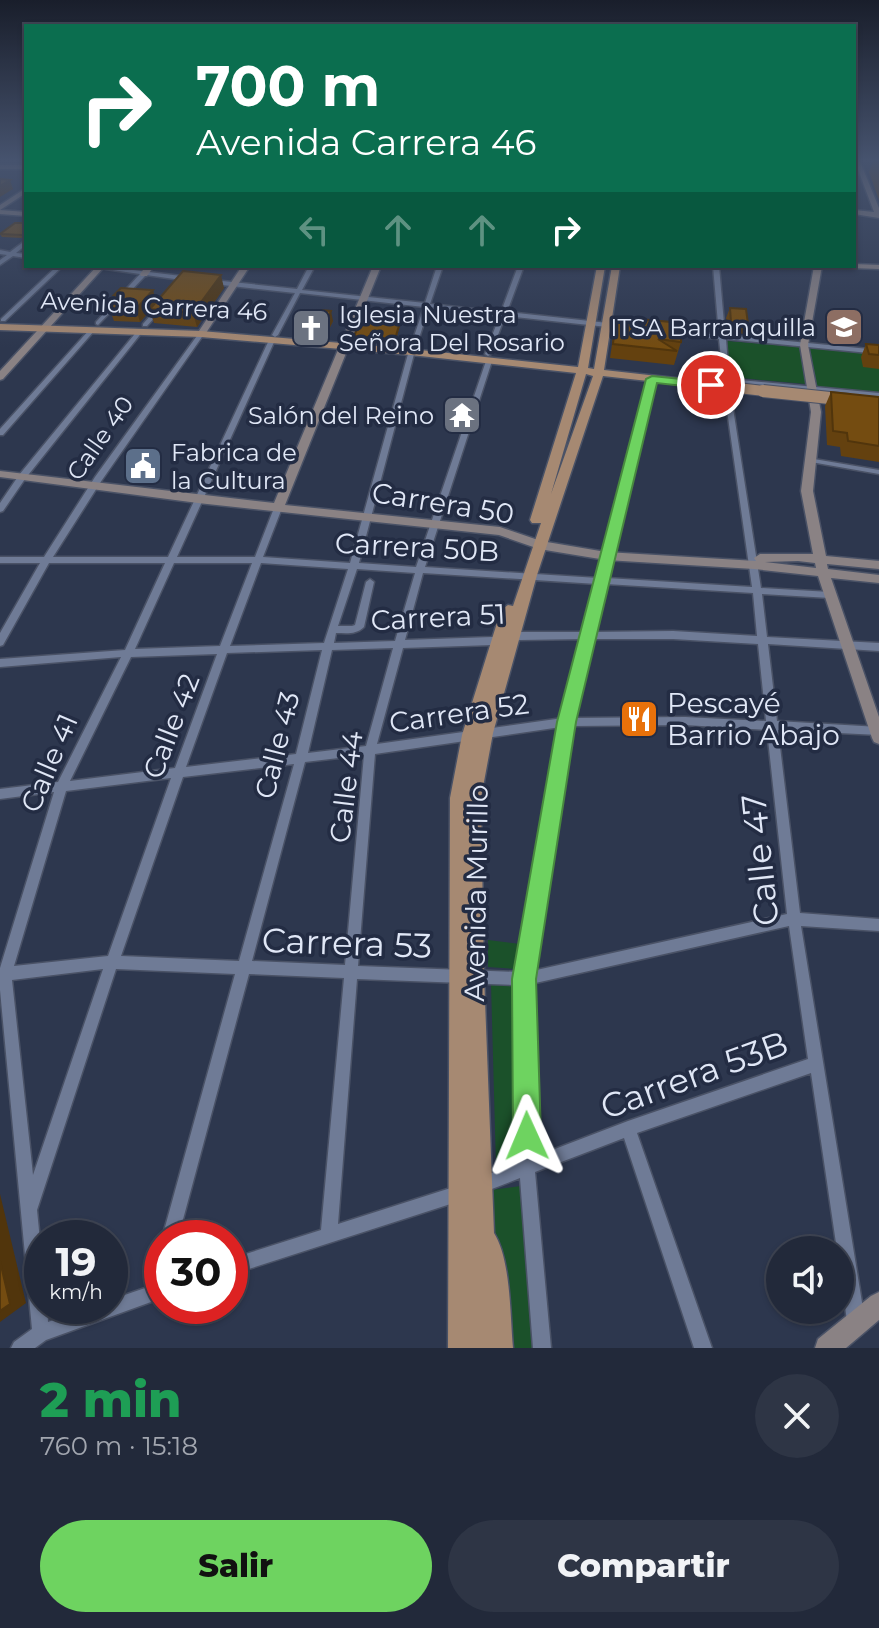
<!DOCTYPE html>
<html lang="es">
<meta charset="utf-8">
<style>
body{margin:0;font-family:Montserrat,sans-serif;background:#2e3545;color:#f1f3f6;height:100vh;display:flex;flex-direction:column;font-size:30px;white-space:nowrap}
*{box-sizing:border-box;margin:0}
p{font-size:26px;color:#a2a6af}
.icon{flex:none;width:44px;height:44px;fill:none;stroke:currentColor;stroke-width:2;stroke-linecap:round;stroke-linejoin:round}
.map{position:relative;height:1348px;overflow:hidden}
.panel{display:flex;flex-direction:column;background:#22293a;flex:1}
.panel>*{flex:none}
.banner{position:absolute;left:24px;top:24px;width:832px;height:244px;border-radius:0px;box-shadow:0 2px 6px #0004,0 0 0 2px #3f4554;background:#0b6e4f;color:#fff;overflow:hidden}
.controls{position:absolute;left:766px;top:1236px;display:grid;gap:16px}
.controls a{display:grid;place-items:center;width:88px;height:88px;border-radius:50%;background:#22293a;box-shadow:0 2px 6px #0004,0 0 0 2px #3f4554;font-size:40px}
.speed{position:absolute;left:24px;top:1220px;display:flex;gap:16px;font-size:40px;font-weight:700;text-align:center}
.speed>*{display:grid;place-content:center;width:104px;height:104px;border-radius:50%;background:#22293a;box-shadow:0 2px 6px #0004,0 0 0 2px #3f4554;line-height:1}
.speed small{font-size:20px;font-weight:400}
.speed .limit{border:12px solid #d22;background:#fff;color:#111}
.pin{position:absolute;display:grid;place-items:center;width:68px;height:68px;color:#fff;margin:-34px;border:4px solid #fff;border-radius:50%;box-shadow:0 2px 8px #0007}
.me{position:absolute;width:88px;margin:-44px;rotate:359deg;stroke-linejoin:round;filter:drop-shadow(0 0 6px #0008)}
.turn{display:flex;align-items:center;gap:28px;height:168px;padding:0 40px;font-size:36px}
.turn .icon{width:104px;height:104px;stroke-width:2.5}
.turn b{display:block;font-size:56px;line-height:68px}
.lanes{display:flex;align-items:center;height:76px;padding:0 40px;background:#0003;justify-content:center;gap:40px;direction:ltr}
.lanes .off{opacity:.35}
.round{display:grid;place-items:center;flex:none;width:84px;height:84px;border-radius:42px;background:#2e3545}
.head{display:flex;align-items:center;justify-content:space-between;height:136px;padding:0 40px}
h1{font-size:48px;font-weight:800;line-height:60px;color:#1e9e55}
.action{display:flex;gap:16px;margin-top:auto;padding:16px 40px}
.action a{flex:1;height:92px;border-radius:48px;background:#6ed360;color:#111;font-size:32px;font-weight:800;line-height:92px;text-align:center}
.action a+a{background:#2e3545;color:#f1f3f6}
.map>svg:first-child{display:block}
.green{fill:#1b512a}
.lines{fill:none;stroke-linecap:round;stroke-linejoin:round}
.street-casing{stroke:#4a5266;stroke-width:3}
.secondary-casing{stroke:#4a5266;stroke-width:3}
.primary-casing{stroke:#4a5266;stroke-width:3}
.street{fill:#6f7b96;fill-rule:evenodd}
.secondary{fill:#8a8284;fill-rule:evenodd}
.primary{fill:#a68972;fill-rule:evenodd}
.primary-bridge-far1-casing{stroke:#4a5266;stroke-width:12;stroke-linecap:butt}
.primary-bridge-casing{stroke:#4a5266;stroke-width:14;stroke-linecap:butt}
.primary-bridge-far1{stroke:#a68972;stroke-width:10}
.primary-bridge{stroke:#a68972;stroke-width:12}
.wall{fill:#64410f}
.shaded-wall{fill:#51350c}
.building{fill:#744c11;stroke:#51350c;stroke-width:2}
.route{fill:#6ed360;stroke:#48893e;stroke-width:2}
.labels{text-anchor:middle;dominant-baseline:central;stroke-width:7;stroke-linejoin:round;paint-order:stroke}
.far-street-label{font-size:24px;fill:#e0e7f6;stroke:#232c43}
.far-poi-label{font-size:24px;fill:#e0e7f6;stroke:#232c43;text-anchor:start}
.street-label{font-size:28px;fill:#e0e7f6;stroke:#232c43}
.poi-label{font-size:28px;fill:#e0e7f6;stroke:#232c43;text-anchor:start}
.near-street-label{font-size:34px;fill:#e0e7f6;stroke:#232c43}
</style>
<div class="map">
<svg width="879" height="1348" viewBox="0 0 879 1348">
<rect width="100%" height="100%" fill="#2d374e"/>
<path class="green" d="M727,341L799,347L806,384L730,377Z
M807,348L879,355V393L817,387Z
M488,940L520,944L517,969L488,967Z
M516,983L521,1159L496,1165L491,984Z
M521,1186L536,1348H509L503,1265L493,1224L491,1190Z"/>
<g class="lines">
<defs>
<path id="street" d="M26,240V245L16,253L26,254V258L13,256L0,265V260L7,255L0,254V250L10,252Z
M57,266H63L5,321H1V319Z
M85,266H101L189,277L192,279L189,281L146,275L98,325L96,324V322L140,274Z
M309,266H315L302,290L425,303L437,266H443L430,304L501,312L518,266H524L507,312L626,325L629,327L626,329L505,316L491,354L488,356L485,354L500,315L429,307L414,354L359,563L416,567L486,361L489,359L492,361L425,567L598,578L649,379L652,377L655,379L607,578L752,587L724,389L727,387L730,389L761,588L830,592L835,595L830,598L762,594L767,637L879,643V651L768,644L777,721L879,727V735L778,730L800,913L879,919V931L801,926L865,1321L862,1327L856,1330L850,1327L847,1321L840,1271V1250H837L811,1073L637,1133L712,1348H694L624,1138L535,1172L551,1348H533L520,1178L479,1194L473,1192L471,1186L473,1180L519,1163L517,985L357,979L338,1224L460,1185L466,1187L468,1193L466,1199L230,1275V1259L321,1230L344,978L249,974L178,1238H162L235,974L116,969L37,1210L42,1261V1306H47L48,1322L93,1306H110V1300L148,1287L156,1261L162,1259V1298L46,1340L35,1348H11L14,1342L32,1329L0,990V968L54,792L0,799V789L58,782L121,657L0,667V659L125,650L165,563H49L3,645L0,646V633L40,563H0V557H44L95,477L199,333L201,332L204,334L102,480L53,557H168L269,340L272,338L275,340L177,557H255L274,508L278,505L282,508L263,557L350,563L408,354L424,307L300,293L278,335L275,337L272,335L295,293L213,284L210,282L213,280L297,289ZM174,563H252L220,646L135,649ZM261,563L348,569L324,643L230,646ZM357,569L415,573L395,641L334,643L336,633C346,633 356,635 364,627L374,582L370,579L366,582L355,625L352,626H338ZM423,573L597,584L585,632H520L492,637L405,640ZM606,584L753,593L757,636L673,631L594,632ZM583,639L563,718L377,744L403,648L492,645L520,640ZM592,639H673L758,644L766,721L685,717L573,718ZM393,648L366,746L308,753L332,650ZM322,650L296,754L186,767L227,653ZM217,654L175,768L70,781L131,657ZM685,725L767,730L787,914L532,971L572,726ZM561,727L519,972L358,966L375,754ZM364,755L345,965L252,961L305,762ZM294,764L239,961L121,956L183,777ZM171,778L108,956L14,966L66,791ZM789,926L808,1059L628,1121L534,1157L531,984ZM103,969L33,1175L12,980Z
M713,266H719L725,335L879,350V354L726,339L729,379L879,393V397L700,379L699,378L702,376L723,378L719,339L670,334L667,332L670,330L719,335Z
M158,307L163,308L147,326H143V324Z
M90,329L95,330L3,435H0V429Z
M138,330L143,331L25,479L3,511L0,512V503L19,475Z
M808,458L879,470V474L811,462H808Z"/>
<path id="secondary" d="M854,159H859L879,208V218L854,214V210L874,212Z
M0,165H26V169H0Z
M26,188V193L0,210L26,212V216L0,214V205Z
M854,264L879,265V269L851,268L850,266H854Z
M97,266H105L3,379L0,380V371Z
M146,266H154L147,276H141L140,274Z
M242,266H250L204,336H198L197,334Z
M373,266H381L285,505L500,527L541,541L606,552L756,561L754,558L760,554H813L801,491L811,412L800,345L814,266H822L808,345L821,412L813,491L826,556L879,561V569L827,564L828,569L879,575V583L831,578L879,717V744L874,742L872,738L818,576L754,569L606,560L539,549L499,535L198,503L0,477V471L274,503ZM798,561L815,563L816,568L765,562Z
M879,1292V1320L846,1348H815L818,1339L871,1296Z"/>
<path id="primary" d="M597,266H605L588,368L594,369L612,266H620L604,370L711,382L716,385L711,388L603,376L537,575L493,733L481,798L484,975L494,1233C511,1260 510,1316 513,1348H448L450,798L462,735L501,610L508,605L513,606L541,523H532L530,520L576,373L411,355L201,337L0,330V324L201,331L411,349L578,367ZM586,374L593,376L551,494Z"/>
</defs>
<use href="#street" class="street-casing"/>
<use href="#secondary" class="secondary-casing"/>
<use href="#primary" class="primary-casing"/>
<use href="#street" class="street"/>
<use href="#secondary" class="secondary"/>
<use href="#primary" class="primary"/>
<defs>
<path id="primary-bridge-far1" d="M711,385L781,393"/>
<path id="primary-bridge" d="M763,391L849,400"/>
</defs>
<use href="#primary-bridge-far1" class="primary-bridge-far1-casing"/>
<use href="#primary-bridge" class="primary-bridge-casing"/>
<use href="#primary-bridge-far1" class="primary-bridge-far1"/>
<use href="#primary-bridge" class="primary-bridge"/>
</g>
<path class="wall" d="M874,159H879V200L869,172Z
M26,223L23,238L2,237L0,234Z
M477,266H515L513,270Z
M688,266H710V268Z
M224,288L197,327L154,323L150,311L140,322L114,321L109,308L115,300L114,295L157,301Z
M730,308L748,324L745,334L728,332L726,318Z
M616,317L681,342L674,365L610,358Z
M333,321L326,335H313L312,324Z
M401,322L395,343L355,340L354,336Z
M866,344L879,345V369L863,367L861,357Z
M831,392L879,397V462L841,456L840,447L827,445L825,406Z"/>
<path class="shaded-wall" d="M10,180L13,189L0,197V186Z
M221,275L224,288L197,327L193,313Z
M153,290L157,303L150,309V311L140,322L136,309Z
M331,311L333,321L326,335L325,325Z
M0,1194L26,1303L0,1322Z"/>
<path class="building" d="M0,179L10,180L0,186Z
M15,223H26V232L22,235L0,234Z
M183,271L221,275L193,313L150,309Z
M121,288L153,290L136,309L109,308L119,295H114Z
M730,308L746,309L748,324L731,322Z
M319,310L331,311L325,325L312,324Z
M365,311L401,319L395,339L354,336Z
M616,317L682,323L681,342L658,339L677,351L613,344Z
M866,344L879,345V355L869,354Z
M831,392L879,397V446L848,441L847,433L833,431Z
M0,1261L10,1304L0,1311Z"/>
<linearGradient id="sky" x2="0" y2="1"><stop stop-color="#191e2b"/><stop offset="0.46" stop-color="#46536e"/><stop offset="1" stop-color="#46536e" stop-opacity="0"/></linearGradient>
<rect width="879" height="348" fill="url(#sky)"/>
<path class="route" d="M652,376L711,382L718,385L711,389L657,383L576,722L536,979L541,1136L537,1146L527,1150L517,1146L513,1136L512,979L557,722L646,379Z"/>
<defs>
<symbol id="university-square" viewBox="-11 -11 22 22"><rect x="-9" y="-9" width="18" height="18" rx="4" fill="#8d6e63" stroke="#232c43"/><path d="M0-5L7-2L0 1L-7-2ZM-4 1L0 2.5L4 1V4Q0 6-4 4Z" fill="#fff"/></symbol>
<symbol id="church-square" viewBox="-11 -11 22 22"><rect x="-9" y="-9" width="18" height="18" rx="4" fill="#6b7280" stroke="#232c43"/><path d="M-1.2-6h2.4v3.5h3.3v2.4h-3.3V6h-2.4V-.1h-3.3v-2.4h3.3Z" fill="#fff"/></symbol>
<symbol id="temple-square" viewBox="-11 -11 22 22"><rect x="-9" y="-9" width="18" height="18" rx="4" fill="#6b7280" stroke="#232c43"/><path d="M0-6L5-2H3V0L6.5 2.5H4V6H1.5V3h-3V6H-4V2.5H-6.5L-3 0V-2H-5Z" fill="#fff"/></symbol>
<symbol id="civic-square" viewBox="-11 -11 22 22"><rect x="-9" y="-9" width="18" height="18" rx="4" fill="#5c6f8a" stroke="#232c43"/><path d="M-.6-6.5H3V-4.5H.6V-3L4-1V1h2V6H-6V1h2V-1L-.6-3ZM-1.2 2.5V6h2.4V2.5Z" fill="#fff"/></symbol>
<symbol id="restaurant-square" viewBox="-11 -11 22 22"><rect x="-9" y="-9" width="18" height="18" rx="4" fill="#e8710a" stroke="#232c43"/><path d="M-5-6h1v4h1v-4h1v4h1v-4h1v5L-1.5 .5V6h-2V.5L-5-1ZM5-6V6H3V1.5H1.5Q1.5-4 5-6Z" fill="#fff"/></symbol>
</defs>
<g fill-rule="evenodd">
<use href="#university-square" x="822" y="305" width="44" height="44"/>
<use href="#church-square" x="289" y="306" width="44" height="44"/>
<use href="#temple-square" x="440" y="393" width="44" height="44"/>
<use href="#civic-square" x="121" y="444" width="44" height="44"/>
<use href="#restaurant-square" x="617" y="697" width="44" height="44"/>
</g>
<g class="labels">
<g class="far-street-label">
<text transform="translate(154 306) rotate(3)">Avenida Carrera 46</text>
<text transform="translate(100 438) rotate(-55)">Calle 40</text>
</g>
<g class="far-poi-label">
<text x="339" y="314">Iglesia Nuestra<tspan x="339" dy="28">Señora Del Rosario</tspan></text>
<text x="816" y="327" text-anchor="end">ITSA Barranquilla</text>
<text x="434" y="415" text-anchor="end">Salón del Reino</text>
<text x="171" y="452">Fabrica de<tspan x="171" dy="28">la Cultura</tspan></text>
</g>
<g class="street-label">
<text transform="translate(443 503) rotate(9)">Carrera 50</text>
<text transform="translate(417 547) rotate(3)">Carrera 50B</text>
<text transform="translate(438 617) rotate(-3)">Carrera 51</text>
<text transform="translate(459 713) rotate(-8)">Carrera 52</text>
<text transform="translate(171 726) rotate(-69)">Calle 42</text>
<text transform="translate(277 745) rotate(-76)">Calle 43</text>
<text transform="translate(49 763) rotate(-67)">Calle 41</text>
<text transform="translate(346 787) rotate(-83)">Calle 44</text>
<text transform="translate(476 893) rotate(-89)">Avenida Murillo</text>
</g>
<g class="poi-label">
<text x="667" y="703">Pescayé<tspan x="667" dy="32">Barrio Abajo</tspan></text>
</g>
<g class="near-street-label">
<text transform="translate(760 860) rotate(-96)">Calle 47</text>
<text transform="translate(347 943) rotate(2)">Carrera 53</text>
<text transform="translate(694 1075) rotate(-20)">Carrera 53B</text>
</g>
</g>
</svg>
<div class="controls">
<a><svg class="icon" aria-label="sound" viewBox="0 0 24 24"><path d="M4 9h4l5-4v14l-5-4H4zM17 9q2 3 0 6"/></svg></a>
</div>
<div class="speed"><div>19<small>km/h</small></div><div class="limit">30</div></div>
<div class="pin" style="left:711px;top:385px;background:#d93025"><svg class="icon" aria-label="arrive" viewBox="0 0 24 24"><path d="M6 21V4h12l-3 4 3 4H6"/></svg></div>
<svg class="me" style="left:527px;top:1136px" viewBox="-20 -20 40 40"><path d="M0-17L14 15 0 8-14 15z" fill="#6ed360" stroke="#fff" stroke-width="4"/></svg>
<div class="banner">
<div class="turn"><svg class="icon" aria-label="right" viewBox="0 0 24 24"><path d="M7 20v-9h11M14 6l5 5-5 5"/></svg><div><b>700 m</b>Avenida Carrera 46</div></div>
<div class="lanes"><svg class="icon off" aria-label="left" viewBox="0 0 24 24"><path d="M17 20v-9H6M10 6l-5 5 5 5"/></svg><svg class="icon off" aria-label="ahead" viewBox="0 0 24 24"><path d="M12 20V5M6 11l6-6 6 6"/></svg><svg class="icon off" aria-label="ahead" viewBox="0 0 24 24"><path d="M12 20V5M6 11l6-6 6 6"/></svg><svg class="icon" aria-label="right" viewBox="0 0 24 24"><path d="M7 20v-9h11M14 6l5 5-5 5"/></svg></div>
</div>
</div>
<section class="panel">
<div class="head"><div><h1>2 min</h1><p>760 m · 15:18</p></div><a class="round"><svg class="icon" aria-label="close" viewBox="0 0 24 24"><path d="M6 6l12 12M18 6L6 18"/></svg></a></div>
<div class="action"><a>Salir</a><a>Compartir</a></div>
</section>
